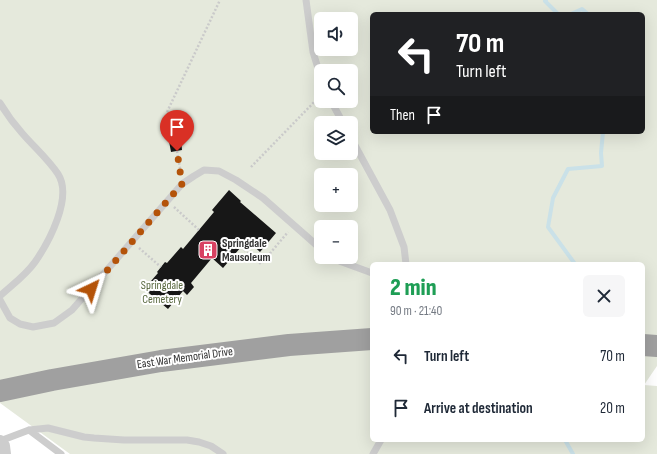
<!DOCTYPE html>
<meta charset="utf-8">
<style>
body{margin:0;font-family:"Sofia Sans Condensed",sans-serif;background:#f6f6f7;color:#1f2937;height:100vh;display:flex;flex-direction:column;font-size:15px;white-space:nowrap}
*{box-sizing:border-box;margin:0}
p{font-size:13px;color:#747a83}
.icon{flex:none;width:22px;height:22px;fill:none;stroke:currentColor;stroke-width:2;stroke-linecap:round;stroke-linejoin:round}
.map{position:relative;flex:1;overflow:hidden}
.panel{position:absolute;left:370px;top:262px;width:275px;height:180px;display:flex;flex-direction:column;background:#fff;border-radius:6px;box-shadow:0 4px 16px #0002}
.panel>*{flex:none}
.top-card{position:absolute;left:370px;top:12px;width:275px;height:122px;border-radius:6px;box-shadow:0 4px 16px #0002;background:#202124;color:#fff;overflow:hidden}
.tools{position:absolute;left:314px;top:12px;display:grid;gap:8px}
.tools a{display:grid;place-items:center;width:44px;height:44px;border-radius:6px;background:#fff;box-shadow:0 4px 16px #0002;font-size:20px}
.pin{position:absolute;display:grid;place-items:center;width:34px;height:34px;color:#fff;margin:-41px -17px;border-radius:50% 50% 50% 0;rotate:-45deg;box-shadow:0 0 4px #0007}
.pin .icon{rotate:45deg}
.me{position:absolute;width:44px;margin:-22px;rotate:41deg;stroke-linejoin:round;filter:drop-shadow(0 0 3px #0008)}
.turn{display:flex;align-items:center;gap:14px;height:84px;padding:0 20px;font-size:18px}
.turn .icon{width:52px;height:52px;stroke-width:2.5}
.turn b{display:block;font-size:28px;line-height:34px}
.then{display:flex;align-items:center;height:38px;padding:0 20px;background:#0003;gap:8px;font-size:15px}
.round{display:grid;place-items:center;flex:none;width:42px;height:42px;border-radius:6px;background:#f6f6f7}
.headline{display:flex;align-items:center;justify-content:space-between;height:68px;padding:0 20px}
h1{font-size:24px;font-weight:800;line-height:30px;color:#1e9e55}
ul{padding:0;list-style:none}
li{display:flex;align-items:center;gap:12px;height:52px;padding:0 20px}
li div{flex:1}
li b{display:block;font-size:15px}
li em{font-style:normal}
.map>svg:first-child{display:block}
.green{fill:#e5e9dc;fill-rule:evenodd}
.lines{fill:none;stroke-linecap:round;stroke-linejoin:round}
.stream{stroke:#cae1e8;stroke-width:4}
.building{fill:#171717}
.path{stroke:#cacaca;stroke-width:2.5;stroke-dasharray:2 2;stroke-linecap:butt}
.service{stroke:#cdcdcd;stroke-width:7}
.minor{stroke:#cdcdcd;stroke-width:14}
.trunk{stroke:#a0a0a0;stroke-width:22}
.route{stroke:#b45309;stroke-width:7;stroke-dasharray:0 12.6}
.labels{text-anchor:middle;dominant-baseline:central;stroke-width:4;stroke-linejoin:round;paint-order:stroke}
.poi-label{font-size:12px;font-weight:bold;fill:#303030;stroke:#fff;text-anchor:start}
.park-label{font-size:12px;fill:#596940;stroke:#fff}
.street-label{font-size:12px;fill:#303030;stroke:#fff}
</style>
<div class="map">
<svg width="657" height="454" viewBox="0 0 657 454">
<rect width="100%" height="100%" fill="#fff"/>
<path class="green" d="M0,0H657V366L644,385L657,386V454H70L0,403ZM372,14H643V132H372ZM321,19H351V49H321ZM321,71H351V101H321ZM321,123H351V153H321ZM321,175H351V205H321ZM321,227H351V257H321ZM372,264H643V440H372Z"/>
<g class="lines">
<path class="stream" d="M546,0L545,1L558,14
M571,14L582,9L588,14
M575,264L548,227L553,198L568,169L602,166L601,153L603,132
M565,440L573,454"/>
</g>
<path class="building" d="M181,139L182,150L171,152L169,141Z
M229,190L241,201L240,202L276,233L260,252L247,240L223,268L212,258L191,283L194,287L187,295L183,291L168,309L144,289L158,273L157,272L165,262L167,263L181,247L183,249L214,212L212,210Z"/>
<g class="lines">
<path class="path" d="M167,112L220,0
M177,151L181,174
M251,167L321,95
M174,207L199,230
M241,247L261,264L288,232
M139,248L161,267"/>
<path class="service" d="M306,0L313,52L321,78
M331,101L343,123
M0,103C6,113 14,124 22,133C34,147 48,159 58,174C73,197 49,242 35,262C26,275 12,285 0,296
M351,138L390,210L404,247L406,264
M332,257L342,262L372,273
M0,300L10,318L20,324L33,327L54,323L72,310L182,184L194,176L204,170L219,171L236,180L263,198L321,249
M29,430L61,454
M0,441L29,430L48,428L84,437L94,438L124,440H187L199,442L211,446L223,454
M373,454L381,440"/>
<path class="minor" d="M0,442L3,446L4,454"/>
<path class="trunk" d="M643,345L657,346
M0,391L52,380L161,361L289,345L372,339"/>
</g>
<g class="lines">
<path class="route" d="M91,289L182,184L177,151"/>
</g>
<defs>
<symbol id="building-square" viewBox="-11 -11 22 22"><rect x="-9" y="-9" width="18" height="18" rx="4" fill="#d84162" stroke="#fff"/><path d="M-4-6H4V6H1V3H-1V6H-4ZM-2.5-4.3h1.7v1.8h-1.7ZM.8-4.3h1.7v1.8H.8ZM-2.5-1h1.7V.8h-1.7ZM.8-1h1.7V.8H.8Z" fill="#fff"/></symbol>
</defs>
<g fill-rule="evenodd">
<use href="#building-square" x="197" y="239" width="22" height="22"/>
</g>
<g class="labels">
<g class="poi-label">
<text x="222" y="243">Springdale<tspan x="222" dy="14">Mausoleum</tspan></text>
</g>
<g class="park-label">
<text x="162" y="285">Springdale<tspan x="162" dy="14">Cemetery</tspan></text>
</g>
<g class="street-label">
<text transform="translate(185 358) rotate(-8)">East War Memorial Drive</text>
</g>
</g>
</svg>
<div class="tools">
<a><svg class="icon" aria-label="sound" viewBox="0 0 24 24"><path d="M4 9h4l5-4v14l-5-4H4zM17 9q2 3 0 6"/></svg></a>
<a><svg class="icon" aria-label="search" viewBox="0 0 24 24"><circle cx="10" cy="10" r="6"/><path d="M15 15l6 6"/></svg></a>
<a><svg class="icon" aria-label="layers" viewBox="0 0 24 24"><path d="M12 4l9 5-9 5-9-5zM3 14l9 5 9-5"/></svg></a>
<a>+</a>
<a>−</a>
</div>
<div class="pin" style="left:177px;top:151px;background:#d93025"><svg class="icon" aria-label="arrive" viewBox="0 0 24 24"><path d="M6 21V4h12l-3 4 3 4H6"/></svg></div>
<svg class="me" style="left:91px;top:289px" viewBox="-20 -20 40 40"><path d="M0-17L14 15 0 8-14 15z" fill="#b45309" stroke="#fff" stroke-width="4"/></svg>
<div class="top-card">
<div class="turn"><svg class="icon" aria-label="left" viewBox="0 0 24 24"><path d="M17 20v-9H6M10 6l-5 5 5 5"/></svg><div><b>70 m</b>Turn left</div></div>
<div class="then">Then<svg class="icon" aria-label="arrive" viewBox="0 0 24 24"><path d="M6 21V4h12l-3 4 3 4H6"/></svg></div>
</div>
<section class="panel">
<div class="headline"><div><h1>2 min</h1><p>90 m · 21:40</p></div><a class="round"><svg class="icon" aria-label="close" viewBox="0 0 24 24"><path d="M6 6l12 12M18 6L6 18"/></svg></a></div>
<ul>
<li><svg class="icon" aria-label="left" viewBox="0 0 24 24"><path d="M17 20v-9H6M10 6l-5 5 5 5"/></svg><div><b>Turn left</b></div><em>70 m</em></li>
<li><svg class="icon" aria-label="arrive" viewBox="0 0 24 24"><path d="M6 21V4h12l-3 4 3 4H6"/></svg><div><b>Arrive at destination</b></div><em>20 m</em></li>
</ul>
</section>
</div>
